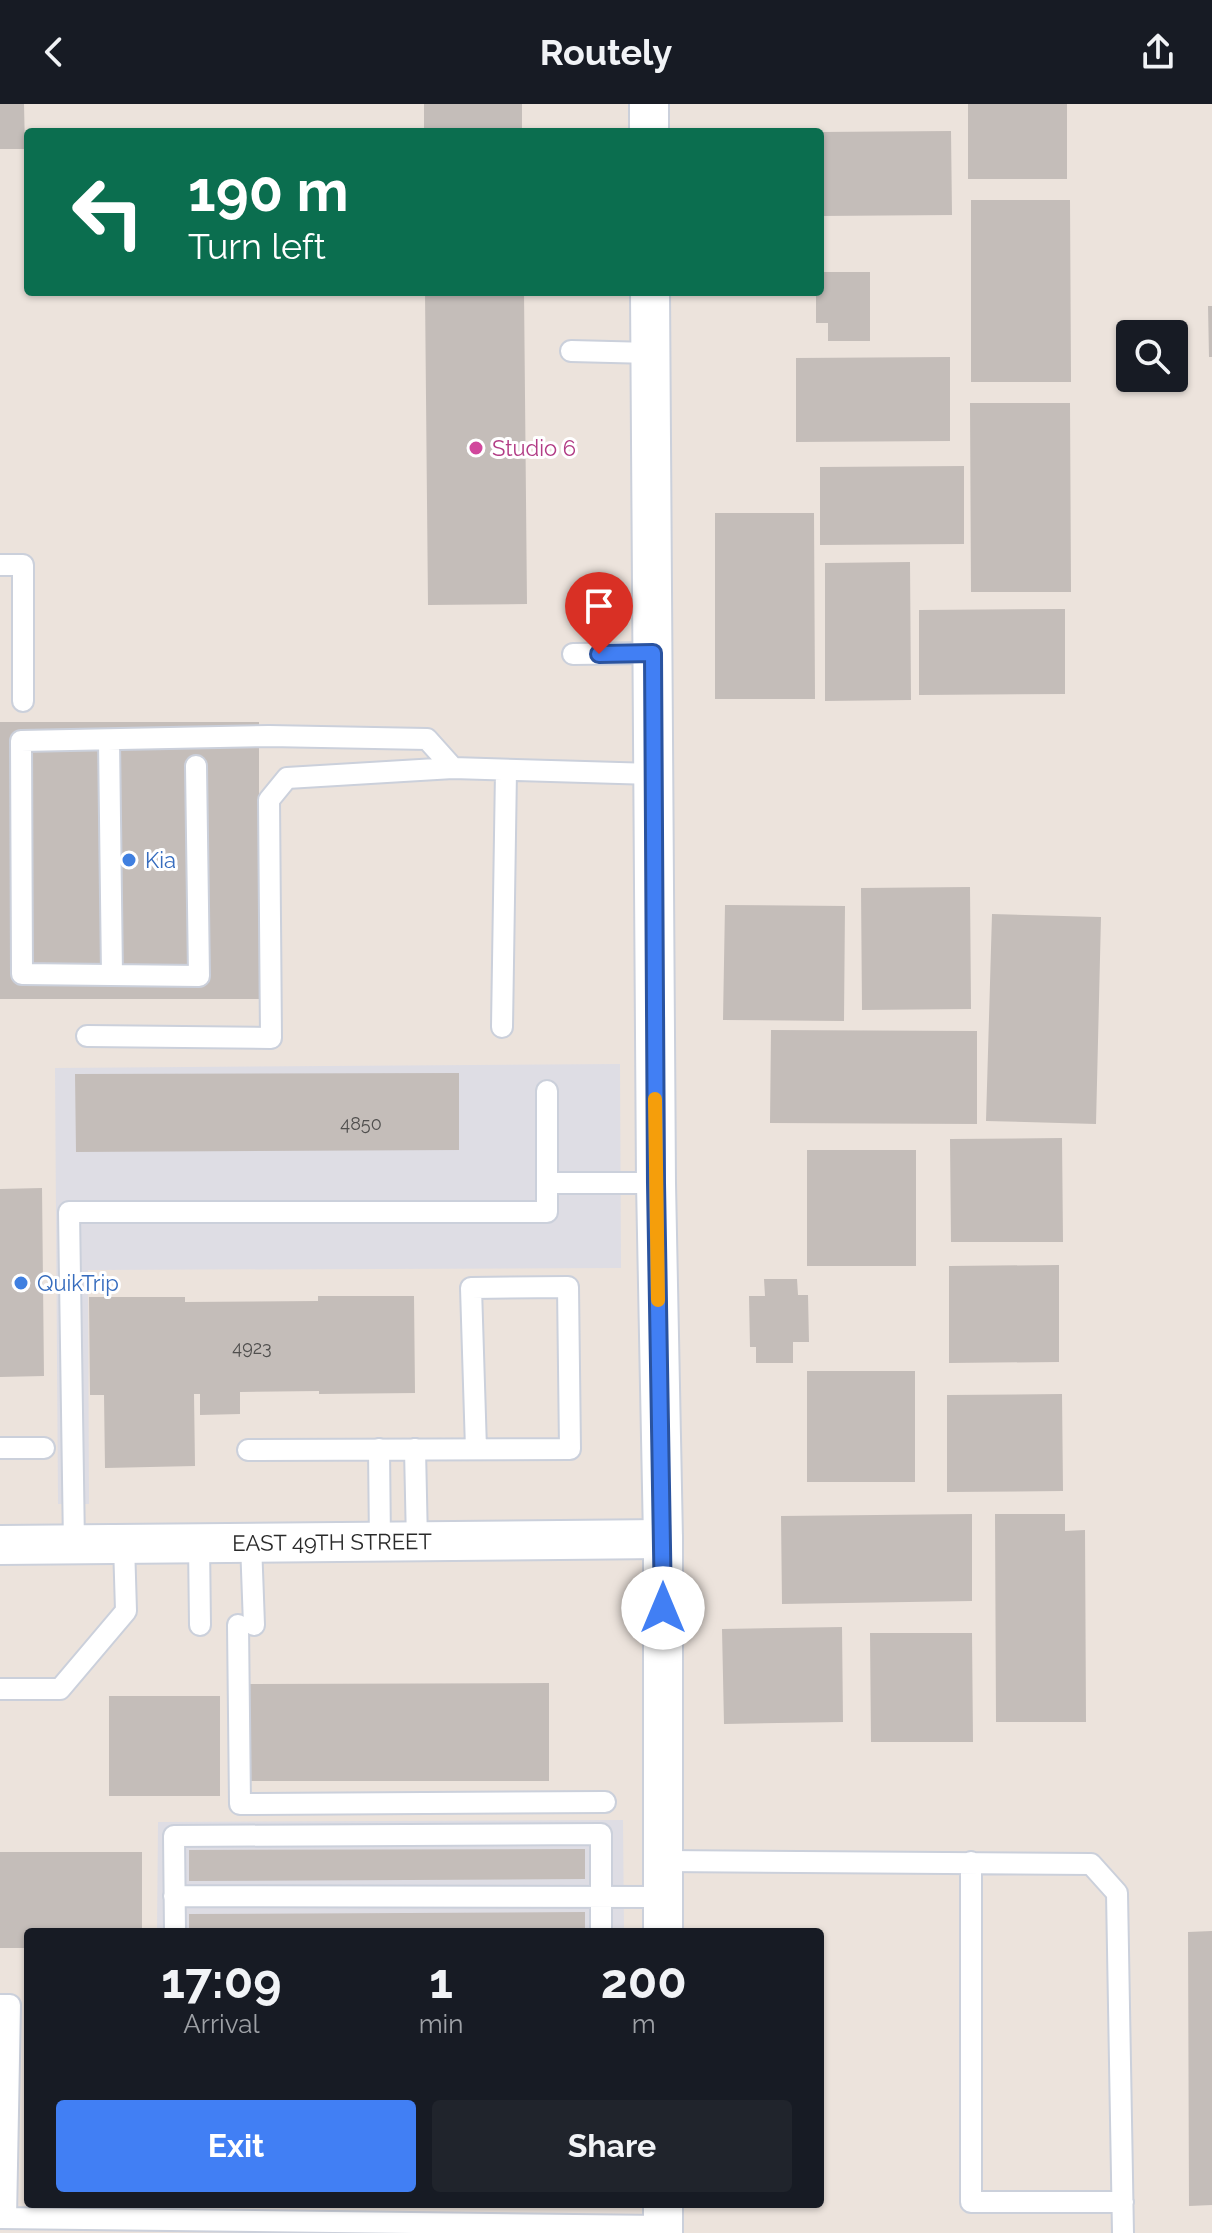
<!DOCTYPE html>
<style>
body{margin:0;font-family:Raleway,sans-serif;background:#20242c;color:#f1f3f6;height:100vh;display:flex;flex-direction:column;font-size:30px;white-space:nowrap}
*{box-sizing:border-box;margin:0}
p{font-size:26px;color:#9ea1a6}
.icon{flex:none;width:44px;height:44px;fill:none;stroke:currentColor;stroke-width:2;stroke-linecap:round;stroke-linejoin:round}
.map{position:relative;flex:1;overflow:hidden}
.drawer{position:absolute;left:24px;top:1824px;width:800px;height:280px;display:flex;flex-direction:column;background:#171b24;border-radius:8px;box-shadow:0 2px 6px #0004}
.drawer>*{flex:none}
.guide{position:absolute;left:24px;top:24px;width:800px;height:168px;border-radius:8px;box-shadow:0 2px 6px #0004;background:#0b6e4f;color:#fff;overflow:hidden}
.controls{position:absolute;left:1116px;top:216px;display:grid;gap:16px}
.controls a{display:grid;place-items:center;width:72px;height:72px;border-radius:8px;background:#171b24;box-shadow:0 2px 6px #0004;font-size:40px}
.pin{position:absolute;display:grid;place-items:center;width:68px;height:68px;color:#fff;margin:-82px -34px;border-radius:50% 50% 50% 0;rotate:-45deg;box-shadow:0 0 8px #0007}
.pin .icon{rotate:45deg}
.me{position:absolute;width:88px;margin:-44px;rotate:0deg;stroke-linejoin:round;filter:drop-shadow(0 0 6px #0008)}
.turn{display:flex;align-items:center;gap:28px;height:168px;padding:0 32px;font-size:36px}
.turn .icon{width:104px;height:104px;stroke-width:2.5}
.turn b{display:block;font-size:56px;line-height:68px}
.eta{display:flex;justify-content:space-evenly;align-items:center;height:136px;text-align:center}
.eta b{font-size:48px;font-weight:700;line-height:56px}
.action{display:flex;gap:16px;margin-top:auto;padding:16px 32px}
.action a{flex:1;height:92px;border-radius:8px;background:#417ff4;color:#fff;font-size:32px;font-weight:700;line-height:92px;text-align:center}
.action a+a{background:#20242c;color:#f1f3f6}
header{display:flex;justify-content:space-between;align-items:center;height:104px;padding:0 32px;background:#171b24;font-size:36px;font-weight:700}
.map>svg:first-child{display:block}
.industrial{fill:#dedde4}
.building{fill:#c4bdb9}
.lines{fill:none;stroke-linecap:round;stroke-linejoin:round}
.service-casing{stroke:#cbd0db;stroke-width:24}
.minor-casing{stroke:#cbd0db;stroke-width:42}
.service{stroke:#fff;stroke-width:20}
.minor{stroke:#fff;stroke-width:38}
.route-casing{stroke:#2a539f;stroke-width:20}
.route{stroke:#417ff4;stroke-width:14}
.slow{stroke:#f59e0b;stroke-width:14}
.hotel-dot{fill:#d1479c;stroke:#fff;stroke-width:3}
.shop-dot{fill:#3f7fe0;stroke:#fff;stroke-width:3}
.labels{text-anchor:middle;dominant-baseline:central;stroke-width:6;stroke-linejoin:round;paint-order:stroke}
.number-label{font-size:18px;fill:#504f4e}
.hotel-label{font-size:22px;fill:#b23c85;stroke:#fff;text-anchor:start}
.shop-label{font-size:22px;fill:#366cbe;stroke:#fff;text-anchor:start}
.street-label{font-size:22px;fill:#2a2a2a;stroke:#fff}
</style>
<header><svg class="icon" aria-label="back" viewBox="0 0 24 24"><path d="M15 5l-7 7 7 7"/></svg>Routely<svg class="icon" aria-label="share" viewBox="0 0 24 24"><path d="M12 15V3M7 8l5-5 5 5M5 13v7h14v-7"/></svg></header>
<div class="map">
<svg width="1212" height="2129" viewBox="0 0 1212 2129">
<rect width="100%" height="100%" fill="#ece3dc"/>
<path class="industrial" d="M620,960L621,1164L88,1166L89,1400H58L55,964Z
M623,1716L624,1828H157L158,1718Z"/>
<path class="building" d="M0,0H24L25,45H0Z
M424,0H522V28H424Z
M968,0H1067V75H968Z
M951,27L952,111L820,112V28Z
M971,96H1070L1071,278H971Z
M820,168H870V237H828V219H816V188H820Z
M425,188H524L527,500L428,501Z
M1208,202H1212V253H1209Z
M950,253V337L796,338V254Z
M970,299H1070L1071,488H971Z
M964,362V440L820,441V363Z
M715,409H814L815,595H715Z
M910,458L911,596L825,597V459Z
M1065,505V590L919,591V506Z
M0,618H259V895H0Z
M970,783L971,905L862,906L861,784Z
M725,801L845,802L844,917L723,916Z
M992,810L1101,813L1096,1020L986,1017Z
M771,926L977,927V1020L770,1019Z
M459,969V1046L76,1048L75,970Z
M1062,1034L1063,1138H951L950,1035Z
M807,1046H916V1162H807Z
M42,1084L44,1272L0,1273V1085Z
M1059,1161V1258L949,1259V1162Z
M764,1175H797L798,1191H808L809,1238H793V1259H756V1243H750L749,1192H765Z
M318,1192H414L415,1289L319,1290V1287L240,1288V1310L200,1311V1290H194L195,1362L105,1364L104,1291H90L89,1193H185V1198L318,1197Z
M807,1267H915V1378H807Z
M1062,1290L1063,1387L947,1388V1291Z
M972,1410V1497L782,1500L781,1412Z
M995,1410H1065V1427L1085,1426L1086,1618H996Z
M842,1523L843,1618L724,1620L722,1525Z
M870,1529H972L973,1638H871Z
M549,1579V1677H247V1580Z
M109,1592H220V1692H109Z
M585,1745V1775L189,1777V1746Z
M0,1748H142V1828H28V1844H0Z
M585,1808V1828H189V1810Z
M1212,1827V2101L1189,2102L1188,1828Z"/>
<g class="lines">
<defs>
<path id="service" d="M571,247L651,249
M0,461H23V597
M573,550L653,549
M109,636L112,871
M196,662L199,872L22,870L21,637L269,632L427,635L453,664
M502,923L506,667
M87,932L271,934L269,696L287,674L453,664L653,670
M547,1079H656
M0,1344H44
M379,1345L380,1438
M415,1345L417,1438
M248,1346L570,1345L568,1183L471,1184L476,1345
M251,1439L254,1521
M74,1440L69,1108H547V987
M199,1440L200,1521
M238,1521L240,1700L605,1698
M0,1585H60L126,1507L124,1440
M663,1757L1091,1760L1117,1789L1123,2129
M971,1758V2098H1123
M174,1792L663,1793
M175,1828L174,1732L601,1730V1828
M0,1901H10L6,2114
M0,2114L663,2122"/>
<g id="minor">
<path d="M649,0V28"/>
<path d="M650,188L656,1079L663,1435V1828"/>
<path id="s1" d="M0,1441L663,1435"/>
<path d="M663,2100V2129"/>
</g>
</defs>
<use href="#service" class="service-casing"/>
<use href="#minor" class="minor-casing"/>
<use href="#service" class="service"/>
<use href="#minor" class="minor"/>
</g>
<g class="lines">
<defs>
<path id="route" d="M599,550L653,549L656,1079L663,1504"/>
</defs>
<use href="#route" class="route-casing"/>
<use href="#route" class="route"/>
<path class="slow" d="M655,995L658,1196"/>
</g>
<circle class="hotel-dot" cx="476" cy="344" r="8"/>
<g class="shop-dot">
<circle cx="129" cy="756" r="8"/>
<circle cx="21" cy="1179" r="8"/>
</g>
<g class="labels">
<g class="number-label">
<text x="361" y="1019">4850</text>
<text x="252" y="1243">4923</text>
</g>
<g class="hotel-label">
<text x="492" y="344">Studio 6</text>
</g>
<g class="shop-label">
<text x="145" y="756">Kia</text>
<text x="37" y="1179">QuikTrip</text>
</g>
<g class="street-label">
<text stroke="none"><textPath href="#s1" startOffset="332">EAST 49TH STREET</textPath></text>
</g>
</g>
</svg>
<div class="controls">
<a><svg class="icon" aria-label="search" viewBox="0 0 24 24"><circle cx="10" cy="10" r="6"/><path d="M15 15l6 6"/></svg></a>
</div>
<div class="pin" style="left:599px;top:550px;background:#d93025"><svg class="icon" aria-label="arrive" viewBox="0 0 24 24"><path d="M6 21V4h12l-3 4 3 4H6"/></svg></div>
<svg class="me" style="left:663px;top:1504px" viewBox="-20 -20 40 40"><circle r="19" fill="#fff"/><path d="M0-13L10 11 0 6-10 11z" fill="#417ff4"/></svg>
<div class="guide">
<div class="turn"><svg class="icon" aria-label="left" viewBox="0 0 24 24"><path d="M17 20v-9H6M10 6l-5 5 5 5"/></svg><div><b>190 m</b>Turn left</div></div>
</div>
<section class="drawer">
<div class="eta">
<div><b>17:09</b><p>Arrival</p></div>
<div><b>1</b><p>min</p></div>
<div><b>200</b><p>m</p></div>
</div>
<div class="action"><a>Exit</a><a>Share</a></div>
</section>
</div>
